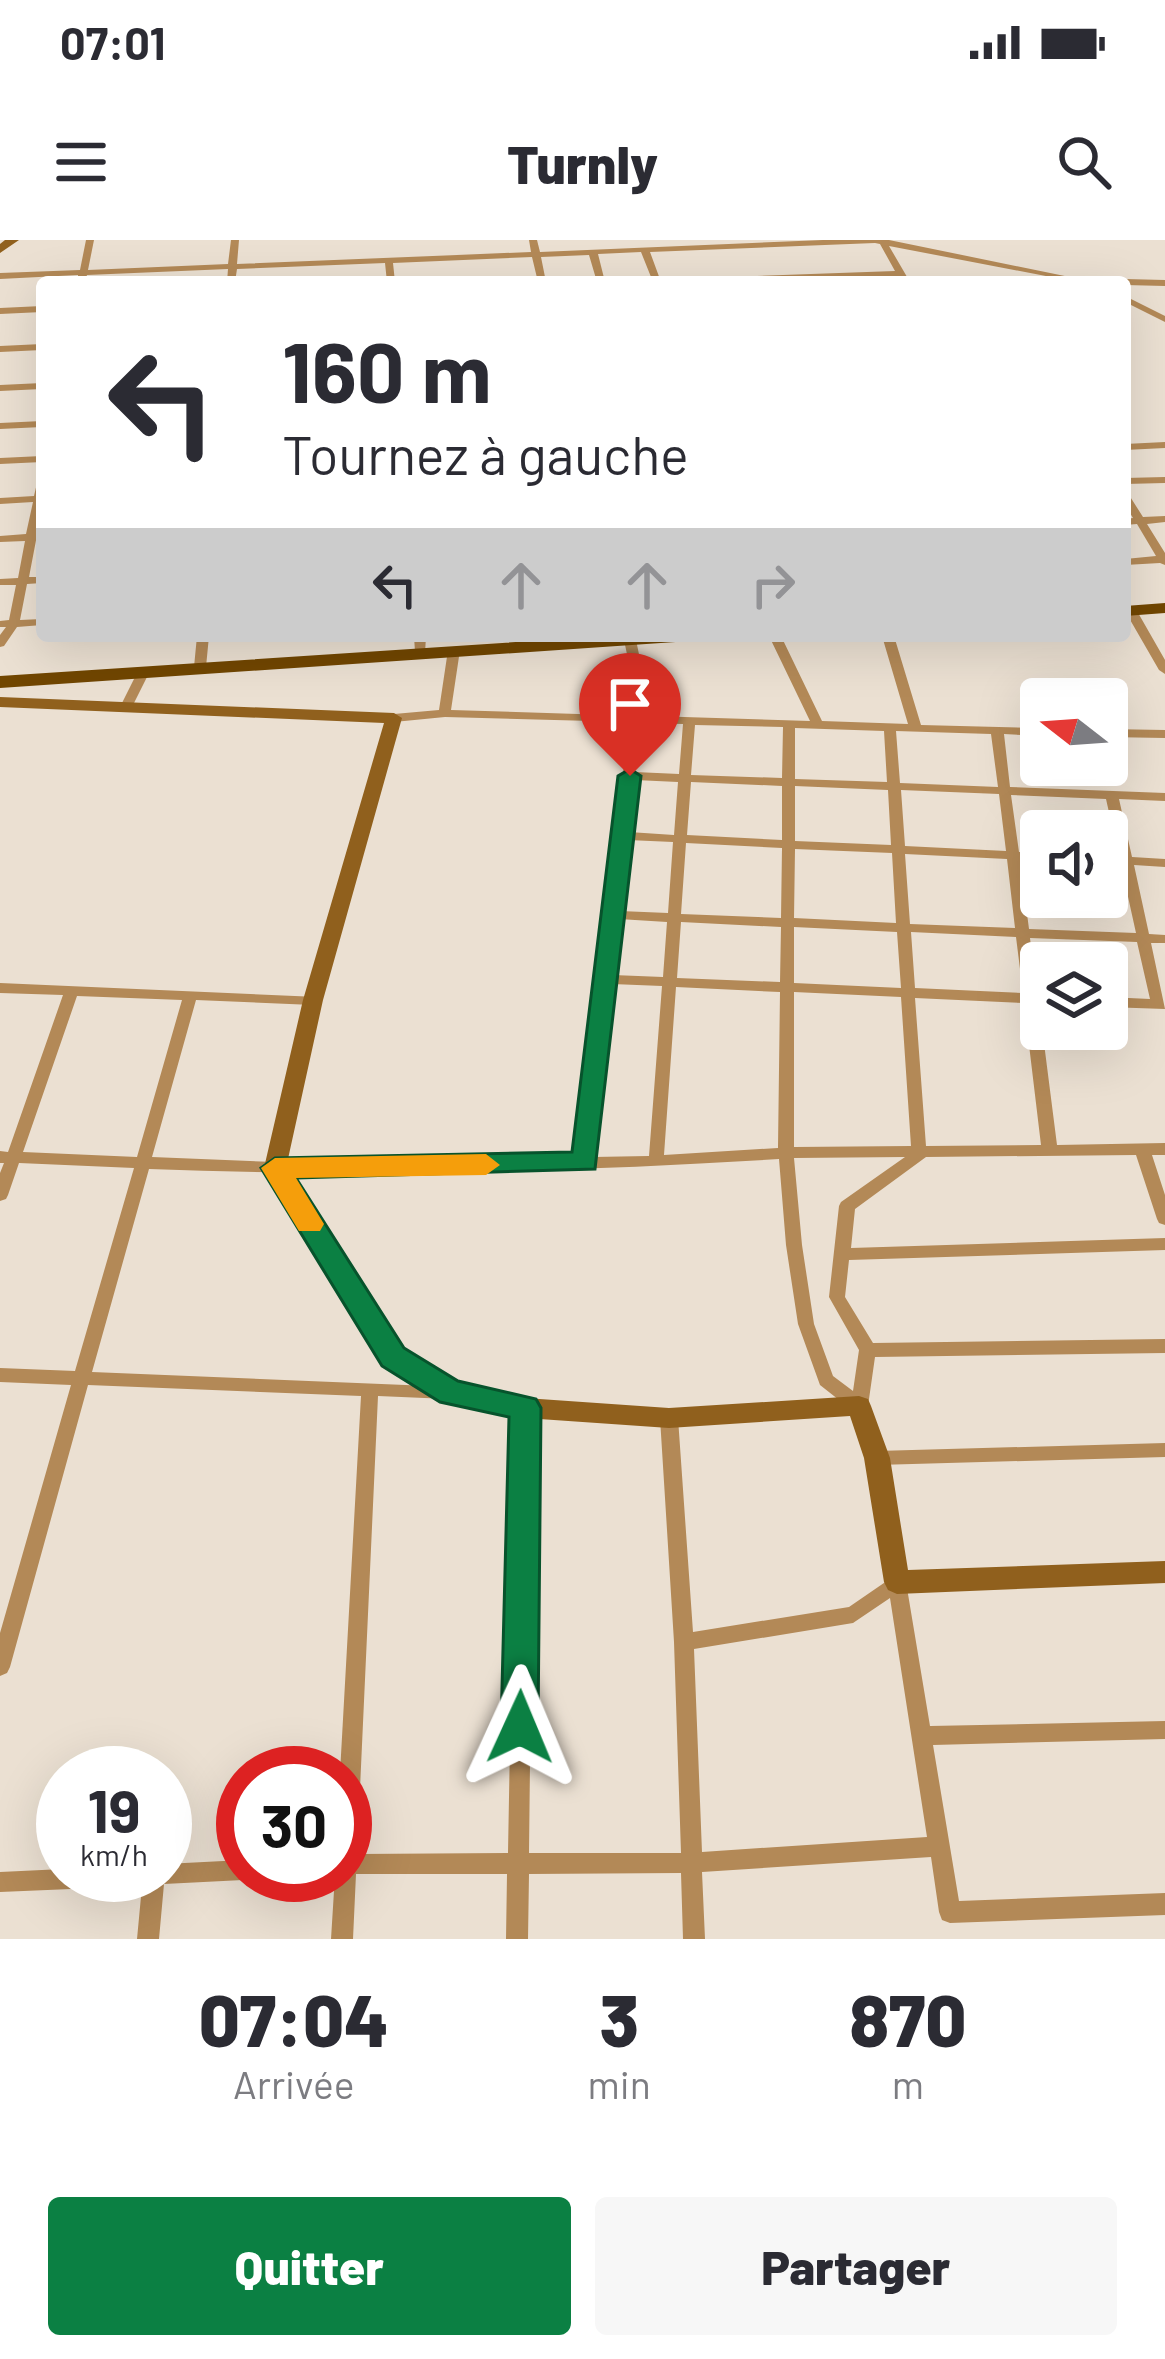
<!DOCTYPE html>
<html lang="fr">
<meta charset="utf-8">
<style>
body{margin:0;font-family:Barlow,sans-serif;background:#f7f7f7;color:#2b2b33;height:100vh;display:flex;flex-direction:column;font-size:45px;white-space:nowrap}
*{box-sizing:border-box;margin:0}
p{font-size:39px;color:#7c7c81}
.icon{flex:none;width:66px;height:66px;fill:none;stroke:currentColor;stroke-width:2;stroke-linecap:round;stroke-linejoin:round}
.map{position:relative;height:1699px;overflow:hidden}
.details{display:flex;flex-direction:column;background:#fff;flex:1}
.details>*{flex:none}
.guide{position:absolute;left:36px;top:36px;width:1095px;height:366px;border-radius:12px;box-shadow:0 12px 48px #0002;background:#fff;color:#2b2b33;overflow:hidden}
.needle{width:78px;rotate:287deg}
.tools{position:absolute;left:1020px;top:438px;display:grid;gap:24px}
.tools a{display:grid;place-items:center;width:108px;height:108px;border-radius:12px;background:#fff;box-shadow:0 12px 48px #0002;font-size:60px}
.speed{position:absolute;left:36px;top:1506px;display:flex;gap:24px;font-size:60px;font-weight:700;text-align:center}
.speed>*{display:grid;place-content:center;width:156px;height:156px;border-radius:50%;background:#fff;box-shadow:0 12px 48px #0002;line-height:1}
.speed small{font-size:30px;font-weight:400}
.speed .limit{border:18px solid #d22;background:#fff;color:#111}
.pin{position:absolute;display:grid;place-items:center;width:102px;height:102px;color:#fff;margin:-123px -51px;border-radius:50% 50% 50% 0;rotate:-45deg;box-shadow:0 0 12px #0007}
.pin .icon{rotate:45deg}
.me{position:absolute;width:132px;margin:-66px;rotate:1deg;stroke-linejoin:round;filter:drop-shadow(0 0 9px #0008)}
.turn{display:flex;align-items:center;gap:42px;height:252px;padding:0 48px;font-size:54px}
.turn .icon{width:156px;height:156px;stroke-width:2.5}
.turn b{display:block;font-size:84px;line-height:102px}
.lanes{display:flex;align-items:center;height:114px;padding:0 48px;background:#0003;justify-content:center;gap:60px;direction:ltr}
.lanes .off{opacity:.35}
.eta{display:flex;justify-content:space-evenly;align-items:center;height:204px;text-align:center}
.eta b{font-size:72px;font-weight:800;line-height:84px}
.button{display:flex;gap:24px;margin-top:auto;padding:24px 48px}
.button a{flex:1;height:138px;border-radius:12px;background:#0b8043;color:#fff;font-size:48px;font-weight:800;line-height:138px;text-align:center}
.button a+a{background:#f7f7f7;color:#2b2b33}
.status{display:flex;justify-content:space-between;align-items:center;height:84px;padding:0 60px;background:#fff;direction:ltr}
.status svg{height:33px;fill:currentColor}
header{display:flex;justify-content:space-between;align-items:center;height:156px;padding:0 48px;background:#fff;font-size:54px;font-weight:800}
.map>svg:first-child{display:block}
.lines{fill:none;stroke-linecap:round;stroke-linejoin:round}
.street{fill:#b38957;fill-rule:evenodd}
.secondary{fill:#90601d;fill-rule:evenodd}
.primary{fill:#714600;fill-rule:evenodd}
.route{fill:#0b8043;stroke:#07532c;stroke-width:3}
.slow{fill:#f59e0b}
</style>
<div class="status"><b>07:01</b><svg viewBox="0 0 49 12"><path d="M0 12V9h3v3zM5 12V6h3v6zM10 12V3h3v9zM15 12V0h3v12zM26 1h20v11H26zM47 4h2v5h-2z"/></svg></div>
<header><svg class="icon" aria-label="menu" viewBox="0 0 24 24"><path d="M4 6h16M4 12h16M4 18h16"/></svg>Turnly<svg class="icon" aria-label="search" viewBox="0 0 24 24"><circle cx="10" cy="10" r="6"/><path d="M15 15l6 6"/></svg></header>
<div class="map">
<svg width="1165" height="1699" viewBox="0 0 1165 1699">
<rect width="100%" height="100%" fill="#ebe0d2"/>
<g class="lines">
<path class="street" d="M86,0H94L88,30L228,24L231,0H239L237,24L531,12L529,0H537L540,12L823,0H889L1094,42H1077L889,6L910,42H902L898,36L737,42H667L671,39L895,31L880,4L875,3L650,12L661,42H653L641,12L598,14L605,42H597L589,15L541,17L546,42H538L532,17L393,23L395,42H387L385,23L237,29L235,42H227L228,29L87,35L85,41L82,42L78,39V35L0,39V33L80,30Z
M1125,39L1165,40V46L1125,45V42H1121Z
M1125,56L1165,76V82L1125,62Z
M42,66V72L0,74V68Z
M42,104V110L0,112V106Z
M42,143V149L0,151V145Z
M42,181V187L0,189V183Z
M1165,202V208L1125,210V204Z
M42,216V222L0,224V218Z
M1165,237V243L1125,244V238Z
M42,240V269L29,337H42V343L27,344L20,380L42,379V385L17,387L4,406L0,407V395L6,387H0V381L9,380L16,345H0V339L18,338L25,301L0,302V296L26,294L33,262L0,264V258L34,256L37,243Z
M1125,254L1129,255L1143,277L1165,276V282L1147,284L1165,313V325L1160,323L1125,325V319L1156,316L1137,284L1125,285V279L1133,278L1125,265Z
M1131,368L1137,371L1165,420V434L1159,430L1125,371Z
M197,396H209L206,427L200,431L194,427Z
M414,396H426L425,414L421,415L415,412Z
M769,396H781L822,481L908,484L882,396H894L921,485L1041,488V496L1004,494L1010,547L1165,553V561L1119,559L1132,617L1165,619V627L1134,625L1149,694L1165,695V703H1151L1165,769L1107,767V757L1150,759L1137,702L1030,698L1037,754H1041V764H1039L1057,905L1165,903V915H1152L1165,955V985L1159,983L1157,979L1136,915L926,917L855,969L851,1008L1165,998V1010L849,1020L845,1057L873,1103L1165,1099V1113L875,1117L868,1166L865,1171L859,1173L853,1171L820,1145L798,1084L786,1005L779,919C569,932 358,937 149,929L92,1132L454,1147L457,1152L454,1157L448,1159L378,1156L357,1614L508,1613L516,1168L519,1163L525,1161L531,1163L534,1168L529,1613H681L674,1402L660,1178L663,1173L669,1171L675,1173L678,1178L693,1392L849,1367L897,1334L904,1336L906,1342L930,1486L1165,1481V1499L933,1505L959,1661L1165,1653V1675L950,1683L942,1680L939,1672L931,1617L702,1632L705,1699H683L681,1633L529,1634L528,1699H506L507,1634H356L353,1699H331L335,1635H345V1533H340L361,1156L88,1145L10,1427L7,1433L0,1436V1393L71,1145L0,1142V1128L75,1131L134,928L19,923L8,955L6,959L0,961V933L4,923H0V911L8,912L63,755L0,753V743L318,757L320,760L318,763L313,765L196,760L152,917L275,922L578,917L629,482L445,477L394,482L388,478L394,474L439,470L448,410L454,407L460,410L451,470L640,476L624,400L630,397L636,400L652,476L810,481ZM641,483L683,484L679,534L635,532ZM695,485L783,487L782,538L691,535ZM795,488L884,491L887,542L795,539ZM896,491L991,494L998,547L900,543ZM635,540L678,542L674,595L629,592ZM691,542L782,546V600L687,595ZM795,546L888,550L891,605L795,601ZM901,550L999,554L1006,611L905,606ZM1011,555L1106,559L1119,617L1107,616V624L1121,625L1136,693L1029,689L1020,620L1041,621V613L1019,612ZM628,600L673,602L668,673L620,671ZM686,603L782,608L781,678L681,674ZM795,609L892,613L896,683L794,678ZM905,614L1007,619L1015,688L910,684ZM619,679L667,682L663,737L613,735ZM681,682L781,687L780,742L677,738ZM794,687L897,692L901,748L794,743ZM911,692L1016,697L1023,753L915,748ZM612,744L662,746L649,916L593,917ZM676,747L780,752L778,908L664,915ZM794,752L901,757L911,906L794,907ZM77,756L182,760L137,917L23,912ZM915,758L1024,763L1041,905L926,906ZM905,917L841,962L839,966L829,1057L859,1110L853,1151L833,1136L814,1084L802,1005L794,918ZM890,1358L927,1597L702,1612L694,1409L853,1383Z
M144,427L150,431L132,467L126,471L122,470L120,467L138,431Z
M1107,489L1165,490V498L1107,497Z
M1165,1203V1217L877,1225L871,1223L868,1218L871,1213L877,1211Z
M243,1620V1635H251L243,1640L164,1644L159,1699H137L142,1646L0,1652V1632L63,1629V1635H165V1624Z"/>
<path class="secondary" d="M5,0H19L0,13V4Z
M0,457L394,473L402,478L323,760L286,928L401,1110L457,1144L525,1158L669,1168L859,1156L868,1159L871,1166L890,1218L908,1330L1165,1321V1343L897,1354L888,1350L884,1342L864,1218L850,1176L669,1188L525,1178L442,1160L385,1124L264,928L303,760L384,483L0,467Z"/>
<path class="primary" d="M1165,363V373L1125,376V366Z
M607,396H699L690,401L0,448V436Z"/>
</g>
<path class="route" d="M630,529L641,536L595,929L296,938L404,1108L458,1141L536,1159L541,1168L538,1487L532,1499L520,1504L507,1499L501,1487L509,1177L440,1162L382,1126L261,928L275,918L572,912L618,536Z"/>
<path class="slow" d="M486,914L500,925L486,935L296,938L324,984L320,991H299L261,928L275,918Z"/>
</svg>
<div class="tools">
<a><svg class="needle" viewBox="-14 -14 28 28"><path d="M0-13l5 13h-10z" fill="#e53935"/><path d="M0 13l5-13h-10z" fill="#7c7c81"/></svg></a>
<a><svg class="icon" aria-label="sound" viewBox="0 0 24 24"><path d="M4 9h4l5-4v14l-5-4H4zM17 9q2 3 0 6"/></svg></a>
<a><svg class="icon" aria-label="layers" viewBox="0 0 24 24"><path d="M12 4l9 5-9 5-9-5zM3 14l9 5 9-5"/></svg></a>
</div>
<div class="speed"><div>19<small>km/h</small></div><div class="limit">30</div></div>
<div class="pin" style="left:630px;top:536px;background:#d93025"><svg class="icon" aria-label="arrive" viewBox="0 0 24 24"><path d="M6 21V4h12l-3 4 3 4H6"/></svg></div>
<svg class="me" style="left:520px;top:1487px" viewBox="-20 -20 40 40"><path d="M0-17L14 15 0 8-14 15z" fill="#0b8043" stroke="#fff" stroke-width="4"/></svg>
<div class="guide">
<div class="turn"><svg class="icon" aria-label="left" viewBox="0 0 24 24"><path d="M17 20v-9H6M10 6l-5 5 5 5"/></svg><div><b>160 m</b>Tournez à gauche</div></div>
<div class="lanes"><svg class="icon" aria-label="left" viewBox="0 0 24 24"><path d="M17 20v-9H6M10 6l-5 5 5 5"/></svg><svg class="icon off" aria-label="ahead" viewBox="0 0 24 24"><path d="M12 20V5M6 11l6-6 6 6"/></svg><svg class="icon off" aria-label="ahead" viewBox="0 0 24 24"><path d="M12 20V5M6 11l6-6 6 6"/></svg><svg class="icon off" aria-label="right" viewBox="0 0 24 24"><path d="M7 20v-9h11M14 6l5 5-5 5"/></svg></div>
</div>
</div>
<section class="details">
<div class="eta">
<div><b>07:04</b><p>Arrivée</p></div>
<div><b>3</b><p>min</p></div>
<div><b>870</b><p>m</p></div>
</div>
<div class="button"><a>Quitter</a><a>Partager</a></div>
</section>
